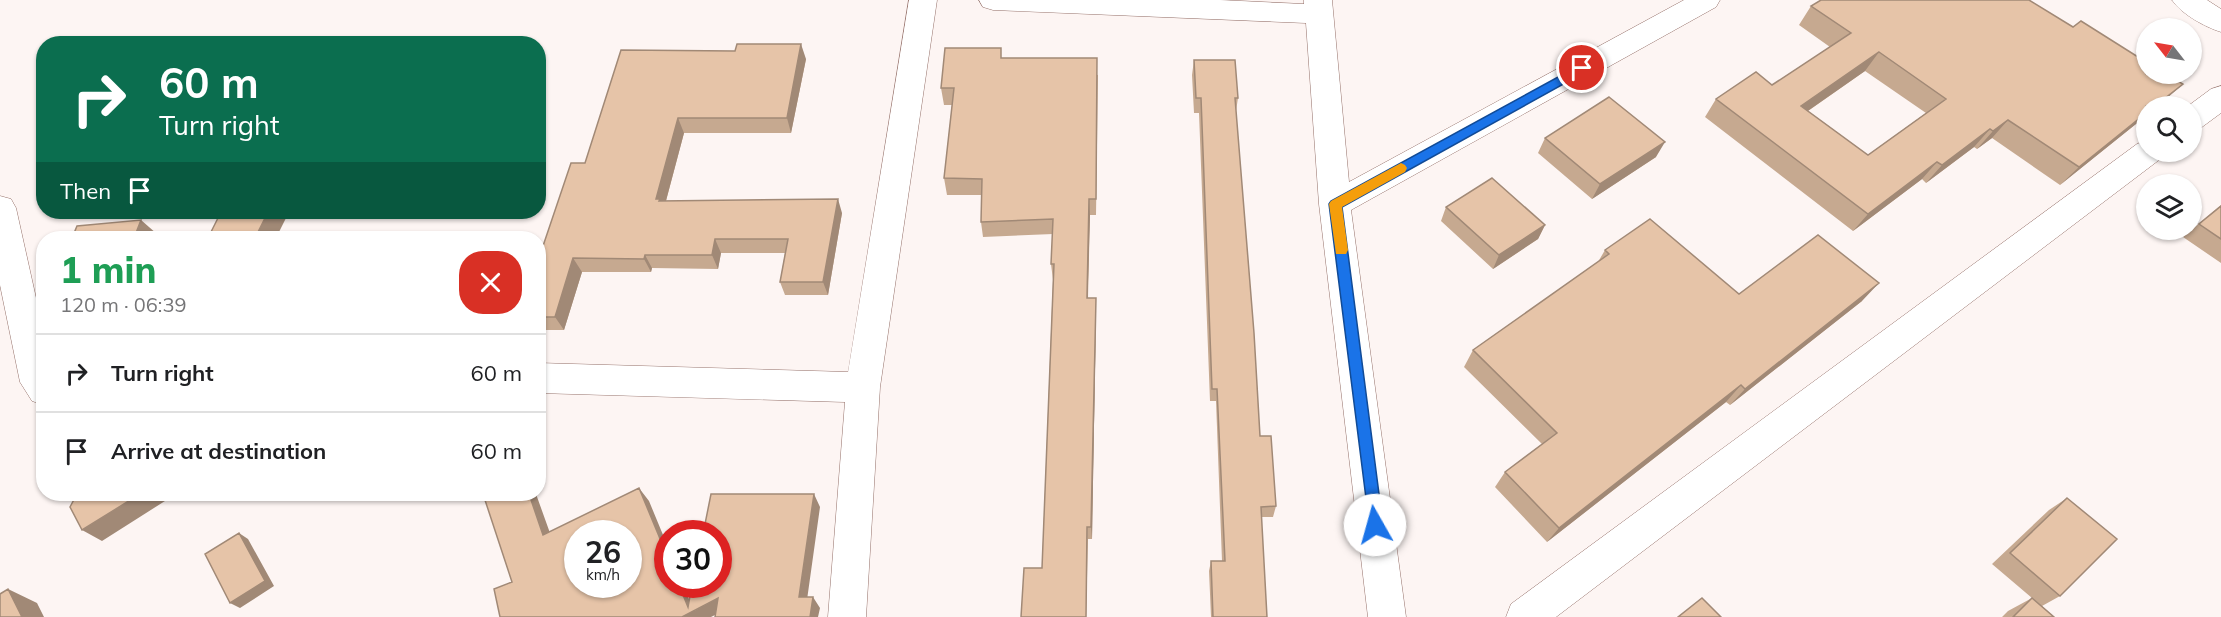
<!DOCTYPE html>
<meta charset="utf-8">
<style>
body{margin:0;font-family:Mulish,sans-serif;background:#f6f6f6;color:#202124;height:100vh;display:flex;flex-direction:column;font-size:22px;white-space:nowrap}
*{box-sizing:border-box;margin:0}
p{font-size:20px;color:#757577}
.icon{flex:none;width:33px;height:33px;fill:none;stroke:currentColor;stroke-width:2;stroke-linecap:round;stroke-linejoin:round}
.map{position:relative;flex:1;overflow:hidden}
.side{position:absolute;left:36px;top:231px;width:510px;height:270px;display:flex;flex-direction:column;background:#fff;border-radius:24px;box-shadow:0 2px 4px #0004}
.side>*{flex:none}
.top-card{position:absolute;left:36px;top:36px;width:510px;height:183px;border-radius:24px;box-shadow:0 2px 4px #0004;background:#0b6e4f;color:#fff;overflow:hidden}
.needle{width:39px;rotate:301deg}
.tools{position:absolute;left:2136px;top:18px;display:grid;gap:12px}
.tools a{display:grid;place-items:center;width:66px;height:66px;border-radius:50%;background:#fff;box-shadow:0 2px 4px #0004;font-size:30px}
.speed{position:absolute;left:564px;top:520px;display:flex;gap:12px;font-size:30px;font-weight:700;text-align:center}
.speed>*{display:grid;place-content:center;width:78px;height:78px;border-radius:50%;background:#fff;box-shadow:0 2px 4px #0004;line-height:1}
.speed small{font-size:15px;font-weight:400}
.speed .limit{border:9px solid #d22;background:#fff;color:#111}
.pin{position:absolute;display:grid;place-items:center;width:51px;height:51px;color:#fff;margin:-26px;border:3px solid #fff;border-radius:50%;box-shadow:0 2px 6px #0007}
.me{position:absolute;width:66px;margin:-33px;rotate:353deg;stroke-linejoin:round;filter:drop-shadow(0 0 4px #0008)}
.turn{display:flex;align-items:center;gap:21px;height:126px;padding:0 24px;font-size:27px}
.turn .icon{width:78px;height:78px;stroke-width:2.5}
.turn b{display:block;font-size:42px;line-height:51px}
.then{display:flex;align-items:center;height:57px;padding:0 24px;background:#0003;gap:12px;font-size:22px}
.round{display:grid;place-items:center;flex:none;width:63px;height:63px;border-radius:24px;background:#f6f6f6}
.overview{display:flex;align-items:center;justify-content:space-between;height:102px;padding:0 24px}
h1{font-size:36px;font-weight:800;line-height:45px;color:#1e9e55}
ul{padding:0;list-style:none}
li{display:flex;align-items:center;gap:18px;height:78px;padding:0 24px;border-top:2px solid #e0e0e0}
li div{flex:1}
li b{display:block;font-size:22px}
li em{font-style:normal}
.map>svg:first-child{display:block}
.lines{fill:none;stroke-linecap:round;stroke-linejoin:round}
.minor-casing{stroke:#95716a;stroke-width:1}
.minor{fill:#fff;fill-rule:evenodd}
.wall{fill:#c6a990;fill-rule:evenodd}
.shaded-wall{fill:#a18976}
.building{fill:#e6c4a8;stroke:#a18976;stroke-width:1.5;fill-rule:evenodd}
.route{fill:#1a73e8;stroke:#114b97;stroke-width:1.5}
.slow{fill:#f59e0b}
</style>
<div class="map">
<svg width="2221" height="617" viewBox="0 0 2221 617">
<rect width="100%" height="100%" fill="#fdf5f3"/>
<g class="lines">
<defs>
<path id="minor" d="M909,0H937L880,387L866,617H828L845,402L538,393V363L848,372Z
M979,0H1220L1304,4V0H1332L1349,182L1684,0H1720L1716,7L1351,210L1406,617H1368L1319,204L1306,23L993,10L983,7Z
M2172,0H2207L2221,9V32C2205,27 2181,14 2172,0Z
M2221,86V113L2202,127L2192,130V106H2188L2211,89Z
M2146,141V152H2163L2159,160L1556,617H1506L1511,604L2137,144Z
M0,196L11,199L16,208L44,334V405L32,401L20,382L0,285Z"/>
</defs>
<use href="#minor" class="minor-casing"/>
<use href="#minor" class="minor"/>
</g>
<path class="wall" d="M1811,6L2163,102L2060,185L1992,138L1977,149L1974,147L1926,183L1922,179L1853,231L1705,117L1716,99L1772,85L1830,47L1799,25ZM1865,71L1926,113L1868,155L1808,111Z
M621,50L806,59L791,133H684L666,201L842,213L828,295H785L780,282L785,253H721L718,269L652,268L651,272H582L564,330H538V246H543L585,163Z
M1002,58L1098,75L1096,215H1090L1088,298H1096V313L1092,539H1088L1086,617H1021L1042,568L1053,280L1051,264L1053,234L983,237L981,222L982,195H947L944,178L952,105H944L941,88Z
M1194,60L1238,98L1236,111L1260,436L1276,506L1273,517H1261L1267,617H1211L1209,571L1211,561H1222L1216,401H1210L1199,113H1194L1192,75Z
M1545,138L1656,157L1592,199L1538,153Z
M2221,205V263L2183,237Z
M1446,207L1545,225L1538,239L1493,269L1441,221Z
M1605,250L1739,294L1862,301L1730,405L1726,402L1547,542L1495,487L1505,472L1542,444L1464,367L1473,350L1598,262Z
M2067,498L2060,596L2042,606L2054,617H2002L2008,611L2032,598L1992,564L2049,510Z"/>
<path class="shaded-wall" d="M801,44L806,59L791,133L787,118Z
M1879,52L1865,71L1789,124L1801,106Z
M538,60L542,67L538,77Z
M2183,84L2158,106H2155Z
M2146,113V116L2060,185L2079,167Z
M678,118L684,133L664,208L656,199Z
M2008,120L1992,138L1977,149L1993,131Z
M1990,129L1974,147L1926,183L1942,165Z
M1665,142L1656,157L1592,199L1600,184Z
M1937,162L1922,179L1853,231L1868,214Z
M838,199L842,213L828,295L823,282Z
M1089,199L1090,215L1087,313V298Z
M268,212H289L276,238H255Z
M141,220L157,234L156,238H134Z
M1545,225L1538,239L1493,269L1499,255Z
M715,239L721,253L718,269L712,255Z
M645,255L652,268L651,272L644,259Z
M573,258L582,272L564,330L555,317Z
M1879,283L1862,301L1730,405L1745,389Z
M1096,298V313L1092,539L1091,527Z
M1741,385L1726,402L1547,542L1559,528Z
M639,488L649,501L668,547V558Z
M140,494H176L102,541L82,530Z
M529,494H536L555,547L543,535Z
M814,494L820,507L806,607L799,597Z
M239,533L248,539L274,586L240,608L230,603Z
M679,585H683L694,611L718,598L727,609L711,617H682L688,607Z
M8,589L37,603L44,617H22Z
M813,597L820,608L818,617H810Z"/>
<path class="building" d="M1821,0H2029L2073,27L2081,21L2146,62V74H2166L2183,84L2155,106H2146V113L2079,167L2008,120L1993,131L1990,129L1942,165L1937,162L1868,214L1716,99L1756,72L1772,85L1851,33L1811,6ZM1879,52L1946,99L1868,155L1801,106Z
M737,44H801L787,118H678L656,199H660L659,201L838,199L823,282H780L788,239H715L712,255H645L644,259L573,258L555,317H538V246H543L571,163H585L621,50L735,51Z
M945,48H1001V58H1097L1096,199H1089L1087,298H1096L1091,527H1087L1086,617H1021L1024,568H1042L1054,264H1051L1053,219L981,222L982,179L944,178L954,88H941Z
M1194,60H1235L1238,98H1235L1254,333L1260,436H1271L1276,506L1261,507L1267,617H1213L1211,561H1225L1217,389H1212L1201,98H1196Z
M1609,97L1665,142L1600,184L1545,138Z
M1492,178L1545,225L1499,255L1446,207Z
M2221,206V239L2199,224Z
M221,212H268L255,238H208Z
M1650,219L1739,294L1818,235L1879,283L1745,389L1741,385L1559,528L1505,472L1557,433L1473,350L1609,254L1605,250Z
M141,220L134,238H72L77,226Z
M639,488L668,558V585H679L688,607L692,585H718V534H703L711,494H814L799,597H813L810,617H715L718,598L682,617H500L494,589L512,582L483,494H529L543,535ZM578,534H628V585H578Z
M77,494H140L82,530L70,507Z
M2067,498L2117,539L2060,596L2010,553Z
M239,533L265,581L230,603L205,554Z
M8,589L22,617H0V594Z
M1702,598L1721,617H1678Z
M2032,598L2054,617H2013Z"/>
<path class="route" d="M1582,64L1588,68L1587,71L1342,207L1383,525L1381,530L1375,532L1370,530L1329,204L1331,201Z"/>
<path class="slow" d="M1401,163L1405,165L1407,168L1405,172L1342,207L1348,250L1346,254H1336L1329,204L1331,201Z"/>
</svg>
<div class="tools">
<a><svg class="needle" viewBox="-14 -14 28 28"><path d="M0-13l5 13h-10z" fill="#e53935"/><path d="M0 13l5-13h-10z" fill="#757577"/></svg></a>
<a><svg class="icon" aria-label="search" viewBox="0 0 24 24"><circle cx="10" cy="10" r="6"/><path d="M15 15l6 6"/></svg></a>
<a><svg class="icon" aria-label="layers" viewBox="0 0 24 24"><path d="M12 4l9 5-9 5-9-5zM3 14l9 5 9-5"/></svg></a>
</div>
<div class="speed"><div>26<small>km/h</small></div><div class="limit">30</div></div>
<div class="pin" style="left:1582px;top:68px;background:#d93025"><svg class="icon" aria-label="arrive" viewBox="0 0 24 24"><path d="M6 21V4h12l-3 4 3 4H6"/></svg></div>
<svg class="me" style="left:1375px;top:525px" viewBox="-20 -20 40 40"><circle r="19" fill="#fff"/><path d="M0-13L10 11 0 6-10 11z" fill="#1a73e8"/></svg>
<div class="top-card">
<div class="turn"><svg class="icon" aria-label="right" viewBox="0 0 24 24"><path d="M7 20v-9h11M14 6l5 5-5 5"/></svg><div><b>60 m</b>Turn right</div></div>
<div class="then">Then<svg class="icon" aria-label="arrive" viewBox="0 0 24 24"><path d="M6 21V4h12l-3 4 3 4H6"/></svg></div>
</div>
<section class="side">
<div class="overview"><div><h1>1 min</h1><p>120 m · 06:39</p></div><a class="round" style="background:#d93025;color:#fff"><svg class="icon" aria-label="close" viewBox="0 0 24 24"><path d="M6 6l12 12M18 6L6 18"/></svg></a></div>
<ul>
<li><svg class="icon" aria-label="right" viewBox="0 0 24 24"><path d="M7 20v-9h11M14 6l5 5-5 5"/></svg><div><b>Turn right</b></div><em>60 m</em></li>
<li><svg class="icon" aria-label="arrive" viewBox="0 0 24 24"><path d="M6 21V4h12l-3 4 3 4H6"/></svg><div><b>Arrive at destination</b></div><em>60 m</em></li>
</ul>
</section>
</div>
